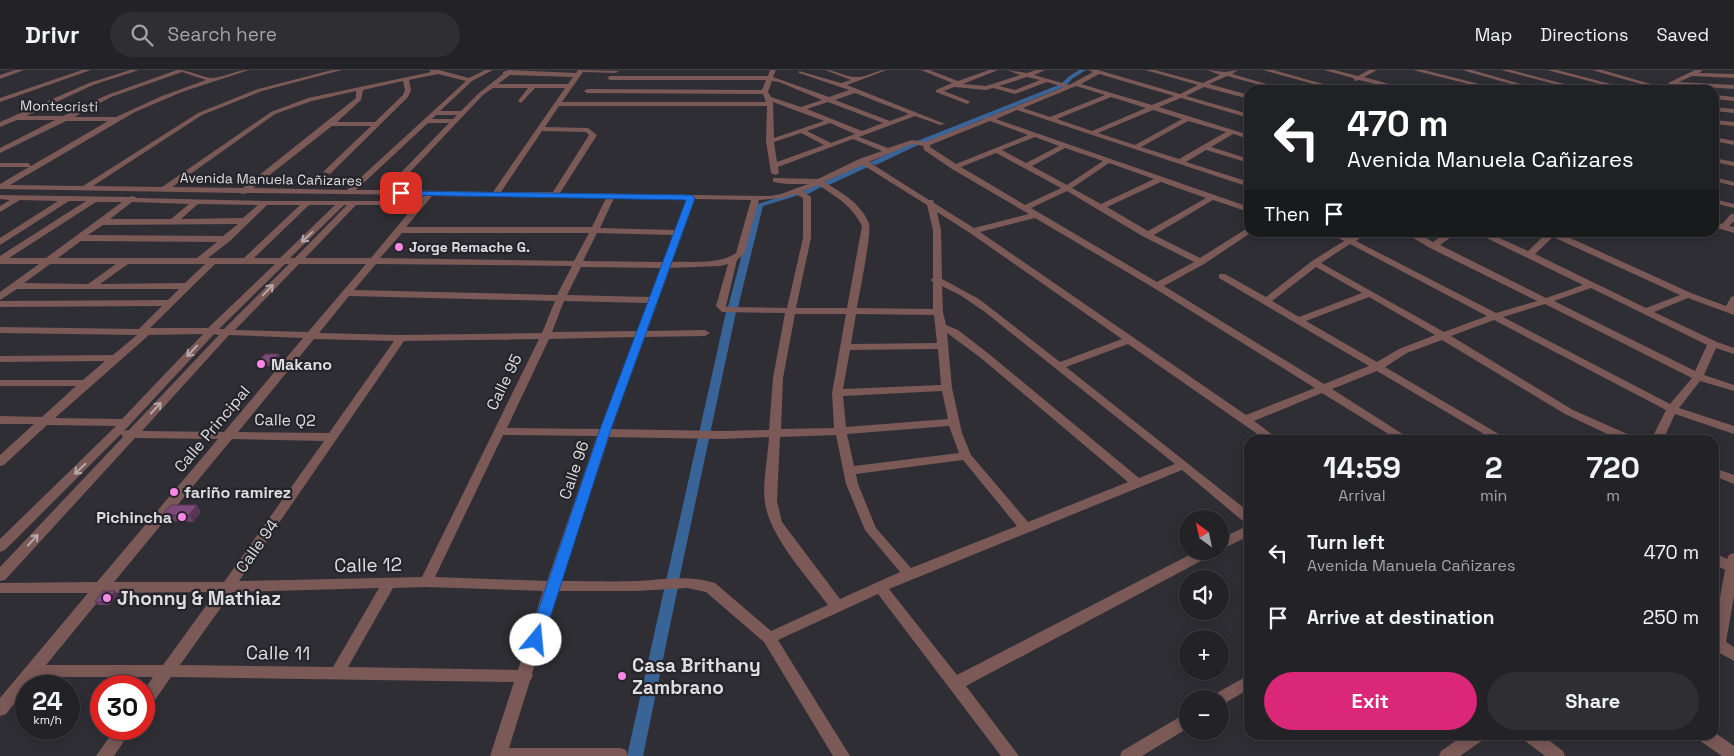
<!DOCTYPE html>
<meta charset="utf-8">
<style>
body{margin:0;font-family:"Space Grotesk",sans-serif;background:#2f2f33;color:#f1f3f6;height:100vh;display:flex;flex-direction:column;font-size:19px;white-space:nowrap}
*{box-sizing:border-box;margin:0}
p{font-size:16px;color:#a3a4a7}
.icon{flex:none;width:28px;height:28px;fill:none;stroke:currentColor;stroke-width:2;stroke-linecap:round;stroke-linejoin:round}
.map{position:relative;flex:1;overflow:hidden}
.side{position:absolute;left:1244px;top:365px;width:475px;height:305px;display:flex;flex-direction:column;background:#232227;border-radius:15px;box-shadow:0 2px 12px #0003,0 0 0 1px #403f44}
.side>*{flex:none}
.banner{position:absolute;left:1244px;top:15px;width:475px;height:152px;border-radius:15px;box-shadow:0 2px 12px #0003,0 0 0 1px #403f44;background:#202124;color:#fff;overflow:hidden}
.needle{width:32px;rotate:327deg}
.tools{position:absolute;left:1179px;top:440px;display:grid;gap:10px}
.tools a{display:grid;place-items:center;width:50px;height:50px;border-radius:50%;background:#232227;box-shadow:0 2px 12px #0003,0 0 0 1px #403f44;font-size:25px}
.speed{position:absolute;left:15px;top:605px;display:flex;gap:10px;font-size:25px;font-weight:700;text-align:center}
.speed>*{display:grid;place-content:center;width:65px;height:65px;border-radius:50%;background:#232227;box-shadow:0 2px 12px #0003,0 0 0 1px #403f44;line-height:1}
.speed small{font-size:12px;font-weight:400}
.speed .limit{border:8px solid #d22;background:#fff;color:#111}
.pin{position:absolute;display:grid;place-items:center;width:42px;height:42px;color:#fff;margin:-21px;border-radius:10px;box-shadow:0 2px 8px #0006}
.me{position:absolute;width:55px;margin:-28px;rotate:17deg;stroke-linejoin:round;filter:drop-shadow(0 0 4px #0008)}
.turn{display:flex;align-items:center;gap:18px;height:105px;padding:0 20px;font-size:22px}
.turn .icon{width:65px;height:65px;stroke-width:2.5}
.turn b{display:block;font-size:35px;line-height:42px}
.then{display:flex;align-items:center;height:48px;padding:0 20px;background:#0003;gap:10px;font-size:19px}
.eta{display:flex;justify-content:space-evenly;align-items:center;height:85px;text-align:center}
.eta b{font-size:30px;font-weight:700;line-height:35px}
.primary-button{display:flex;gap:10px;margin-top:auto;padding:10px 20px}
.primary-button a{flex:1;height:58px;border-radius:30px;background:#db2777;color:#fff;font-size:20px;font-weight:700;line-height:58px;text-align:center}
.primary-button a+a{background:#2f2f33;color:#f1f3f6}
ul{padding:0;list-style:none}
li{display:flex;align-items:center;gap:15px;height:65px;padding:0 20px}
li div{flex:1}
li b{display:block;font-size:19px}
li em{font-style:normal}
header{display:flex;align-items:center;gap:30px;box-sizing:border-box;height:70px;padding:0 25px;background:#232227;border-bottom:1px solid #403f44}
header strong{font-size:24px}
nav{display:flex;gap:28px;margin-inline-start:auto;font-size:18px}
.search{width:350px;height:45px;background:#2f2f33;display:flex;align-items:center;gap:12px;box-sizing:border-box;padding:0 18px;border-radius:28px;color:#a3a4a7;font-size:19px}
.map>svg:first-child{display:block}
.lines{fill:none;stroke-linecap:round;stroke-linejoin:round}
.canal{fill:#386498;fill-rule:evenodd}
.minor{fill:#7a5957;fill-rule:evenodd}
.wall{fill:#6c4069}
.shaded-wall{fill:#583455}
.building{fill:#7d4a7a;stroke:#583455}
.oneway{stroke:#b6a9aa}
.route{fill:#1a73e8;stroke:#114b97}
.poi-dot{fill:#fb87e5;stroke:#25242a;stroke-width:2}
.labels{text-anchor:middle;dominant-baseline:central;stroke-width:4.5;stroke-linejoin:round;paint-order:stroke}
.far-street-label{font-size:14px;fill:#dedee2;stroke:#25242a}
.far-poi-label{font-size:14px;font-weight:bold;fill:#dedee2;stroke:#25242a;text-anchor:start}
.poi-label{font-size:16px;font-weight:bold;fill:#dedee2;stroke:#25242a;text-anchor:start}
.street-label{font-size:16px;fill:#dedee2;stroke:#25242a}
.near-street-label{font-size:19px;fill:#dedee2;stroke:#25242a}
.near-poi-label{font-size:19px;font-weight:bold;fill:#dedee2;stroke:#25242a;text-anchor:start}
</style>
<header>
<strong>Drivr</strong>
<div class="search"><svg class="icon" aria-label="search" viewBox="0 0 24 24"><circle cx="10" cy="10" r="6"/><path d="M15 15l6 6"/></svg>Search here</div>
<nav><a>Map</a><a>Directions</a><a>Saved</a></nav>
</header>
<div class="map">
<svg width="1734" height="686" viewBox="0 0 1734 686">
<rect width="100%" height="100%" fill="#2f2e34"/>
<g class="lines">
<path class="canal" d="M1079,0H1086L1072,9L1066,16L924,73L917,71L1061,14L1068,7Z
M911,73L918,75L876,95L869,93Z
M863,94L870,96L829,115L822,113Z
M816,114L823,116L808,124L801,122Z
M792,123L799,125L763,136L738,237L734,240L736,242L679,510L676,514L678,517L643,686H627L726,242L730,239L728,237L755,135Z"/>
<path class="minor" d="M15,0H24L0,9V5Z
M82,0H91L0,32V28Z
M130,0H139L93,15L26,46H63L107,25L177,0C190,0 203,8 213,8C225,7 236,0 249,0L182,22L135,42L10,115L83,116L198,43L258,19L332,0H342L262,21L202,45L93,116L162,117L271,42L308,28L431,2L429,0H439L469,8L485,0H493L472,11L440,41H461L479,23L503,4V2L509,0L576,3L578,0L619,1L616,3L583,2L562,32H766L763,24L587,23L584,21L587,19L762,20L766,10H610L607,8L610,6H768L770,0H776L773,7L829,27L849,20L799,3V1L841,13L851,10L825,0C836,0 845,7 856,7C865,8 876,0 887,0L847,15L945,54L940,55L915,46L859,67L888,78L912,70L925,72L984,49L985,47H989L1064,17L1047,12L1015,24L993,18L986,20L954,17L944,21L969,31L970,32L967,34L936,22V20L952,13L921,0H929L958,11L989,0H998L963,14L986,16L1020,5L1007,0L1027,3L1036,0H1045L1034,5L1069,15L1093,2L1088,0H1098L1180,24L1198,15L1145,0H1155L1203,13L1220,5L1207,0L1225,2L1238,0L1232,4L1288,20H1278L1227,6L1209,14L1249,25V29L1204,17L1186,26L1249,44V48L1181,28L1159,37L1249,65V69L1233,64L1211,77L1249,89V93L1206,80L1186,92L1249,112V117L1017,40L996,49L1249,137V142L1213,130L1154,165L1200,188L1246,159H1249V162H1252L1204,194L1164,216L1324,314L1369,296L1219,208V204H1225L1266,227L1312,191L1344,171L1329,162H1340L1350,167L1357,162H1368L1356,171L1496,243L1537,231L1430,178L1403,162H1415L1433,172L1447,162H1458L1440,175L1546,228L1583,215L1474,162H1486L1528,181L1548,162H1557L1691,223L1726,236L1731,227L1734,226V245L1688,228L1654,242L1717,272L1734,278V284L1716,278L1704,305L1734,315V321L1700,311L1679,338L1734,356V364L1675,344L1663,370H1651L1666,340L1494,250L1451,266L1573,340L1634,367L1636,370H1620L1565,344L1442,270L1407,283L1385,297L1509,370H1494L1377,301L1332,319L1412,370H1398L1322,323L1254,351L1280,370H1266L1128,274L1066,297L1249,442V453L1244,452L1182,400L889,519L957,605L1197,481H1216L1214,484L966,616L1019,686H1001L878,524L778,570L850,686H833L764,572L706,522L687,518L636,521H557L532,604L533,606L530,611L509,678H620L626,680L628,686H490L514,612L171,607L150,637L144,639V620L153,607H36L26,616V619L6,644L0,646V628L88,523H0V513L97,512L218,369L135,368L5,510L0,511V497L123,367L121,364L5,480L0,482V469L116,356L47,355L4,395L0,396V385L34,354H0V346L42,347L76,316H0V310H83L105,291L0,292V286L113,285L137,265L0,263V257L139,259L162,236L0,237V231L168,230L179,219H17L0,230V222L39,194H0V186L86,131H69L0,175V168L58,131L20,130L0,142V136L10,130L0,129V125L129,127L133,126L137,128L265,131H419L424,125L247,123L243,124L240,123L0,119V114L29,97H0V93H28L31,96L108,51H66L0,83V78L55,50H17L0,57V52L89,13ZM182,2L206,10L162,26L116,47H74L111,27ZM438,4L466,11L347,120L253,118L332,56H371L323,102L330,104L408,27L411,20L409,10ZM1099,4L1174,26L1152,35L1081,14ZM510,5L573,7L568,14H498ZM1027,7L1040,10L1015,20L999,16ZM403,11L405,20L403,25L375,52H337L361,30L363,20ZM772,11L779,12L822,30L801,37L771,27L768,22ZM1076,16L1105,25L1050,47L1023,38ZM493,18H528L518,31L521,33L535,18H565L493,122L393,120L483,25ZM356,21V28L243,118L172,117L275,44L312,31ZM855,23L909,44L890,51L835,30ZM1111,27L1146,38L1092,61L1057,49ZM773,32L824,51L774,68ZM828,32L883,53L862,61L807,39ZM559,36H767L766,71L771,103L775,105L779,103L778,97L853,69L882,81L859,89L818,109L773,108V112L787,114H808L781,124L770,126L560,123L597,65L588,58L545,57ZM1153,40L1182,49L1135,75L1098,63ZM436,45H457L453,49H432ZM990,51L1028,65L956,94L930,77V75ZM1188,51L1226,62L1179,89L1141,77ZM428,53H449L384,120H356ZM830,53L855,64L831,73L807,61ZM542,61L586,62L589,65L553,122H501ZM801,63L824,75L777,92L774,72ZM1035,67L1059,76L1026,93L1002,80ZM912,74L923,76L924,80L952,99L1029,144L974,158L934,133L933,130H929L869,92ZM1065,78L1103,91L1067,115L1032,96ZM996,83L1061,118L1025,135L961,97ZM1109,93L1154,109L1101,134L1072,118ZM863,95L927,135L933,160V208L931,210L933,212V239L857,238C859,225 872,162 869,154C862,134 841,122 824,112ZM1161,112L1206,128L1148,161L1107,137ZM818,115C836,126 853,137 862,156L847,238H796L811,168V127L803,121ZM1067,121L1144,167L1194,192L1157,212L1031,138ZM796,124L803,128V168L787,238L728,237L726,236L737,190L744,184L759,130L782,128ZM432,126L606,128L592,157H406ZM614,128L687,129L675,160L600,158ZM695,129L751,130L736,183C719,195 692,191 672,192ZM96,132H122L46,188H9ZM132,132L189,134L171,149H110ZM198,134L258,135L243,148L181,149ZM267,135H300L244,188H208L230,171ZM309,135H335L280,188H254ZM344,135H347L295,188H290ZM356,135H415L371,188H305ZM937,142L970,163L1122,269L1060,292L979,229L942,209L941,160ZM1035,148L1154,218L1315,318L1246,345L980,162ZM238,154L223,166L88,165L103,155ZM402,163H589L574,191L380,188ZM597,163L673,165L663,192L583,191ZM1553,167L1680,225L1646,238L1535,184ZM81,171L217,172L197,188H58ZM1350,174L1487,246L1444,262L1321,193ZM50,194H116L88,214L24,213ZM128,194H205L185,213L100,214ZM215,194H275L208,258H150ZM285,194H289L224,259H219ZM299,194H366L308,262L235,260ZM376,194L572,196L557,225L354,220ZM728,194L716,236L722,242L785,243L773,308L769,360L722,361L611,359L645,267L705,266L710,263L705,260L647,261L670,198L720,196ZM581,197L661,198L650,227L567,225ZM1316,197L1362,223L1299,247L1272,231ZM942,216L960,225L985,242L1175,394L1139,408L989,284L958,260L946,255L943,242ZM1591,218L1707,275L1695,301L1554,231ZM349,226L555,231L542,263L401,265L319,263ZM1369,227L1435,265L1399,279L1377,292L1306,251ZM564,231L648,233L637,261L552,262ZM1545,234L1692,308L1670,334L1503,247ZM795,244H846L832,323L834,358L781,359L783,308ZM856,244L934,245L937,273L851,274ZM947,263L981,288L1128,412L1028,452L971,385L962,363L952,318ZM203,264L122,349L55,348L149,265ZM214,264L219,265L129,360L124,361ZM229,265L303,268L224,362L142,361ZM635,267L600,359L507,358L549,269ZM314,269L394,271L329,363L238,362ZM539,269L422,507L239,511L404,271ZM938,279L941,315L843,319L850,280ZM942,321L948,349L846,357L843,326ZM949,356L959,383L854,396L847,364ZM503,365L597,366L547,511L435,507ZM836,365L846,414L865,460L900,502L840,529L782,452L777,431L780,367ZM609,367L722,369L769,367C768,386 762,416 765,433C771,469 807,506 828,535L771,561L715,513C690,505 664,509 638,511C612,512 586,511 561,511ZM232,369L324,371L224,512H114ZM963,390L1017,456L911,498L876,458L858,414L856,404ZM426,517L543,521L518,600L348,597L393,518ZM379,518L333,597L180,595L232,522ZM216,522L163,595H46L105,523Z
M1263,0H1273L1345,20H1335Z
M1324,0H1334L1358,6L1369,0H1377L1364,7L1410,20H1399L1359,10L1356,11L1353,8Z
M1413,0H1424L1503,20H1492Z
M1462,0H1472L1542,20H1532Z
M1501,0H1511L1588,20H1577Z
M1547,0H1557L1634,20H1623Z
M1592,0H1602L1665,18L1662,20Z
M1695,0H1703L1699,3L1734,4V8L1692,6L1679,12L1734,15V19L1671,15L1668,13Z
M1714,25L1734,27V31L1714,29Z
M1714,37L1734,39V43L1714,41Z
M1714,50L1734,52V56L1714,54Z
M1714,67L1734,71V75L1714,71Z
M1714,88L1734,92V96L1714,92Z
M1714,107L1734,112V116L1714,111Z
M1714,129L1734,134V138L1714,133Z
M1731,144H1734V151L1729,156L1734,157V163L1714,157V152L1722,154Z
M1714,398L1734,405V414L1714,406Z
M1249,455V466L1220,480V469Z
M1714,483L1727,489L1729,485L1734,483V526L1726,572L1734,577V591L1714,580V559L1725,500L1714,494Z
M1249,605V619L1220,636V629H1212L1215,624Z
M1188,642V658L1142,686H1120L1122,681Z
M115,659H132L114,686H96Z
M1714,662L1734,676V686H1722L1699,670L1697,665H1714Z
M1464,665H1485L1483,670L1460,686H1439L1441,681Z
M1522,665H1542L1563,681L1565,686H1545L1524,670Z"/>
</g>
<path class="wall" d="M280,287L271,296H258L257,293Z
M201,442L193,452L167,451L162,445Z
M118,525L109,535H98L95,532Z"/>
<path class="shaded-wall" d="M279,284L280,287L271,296L270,293Z
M197,435L201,442L193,452L189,445Z
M115,521L118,525L109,535L107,532Z"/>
<path class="building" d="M265,284H279L270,293H257Z
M171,435H197L189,445H162Z
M103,521H115L107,532H95Z"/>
<defs><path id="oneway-shaft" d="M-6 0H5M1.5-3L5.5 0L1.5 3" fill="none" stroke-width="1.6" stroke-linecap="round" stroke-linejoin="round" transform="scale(1.25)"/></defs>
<g class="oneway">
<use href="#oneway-shaft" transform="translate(307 167) rotate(137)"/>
<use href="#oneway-shaft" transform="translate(268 220) rotate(-46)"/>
<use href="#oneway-shaft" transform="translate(192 281) rotate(133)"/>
<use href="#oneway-shaft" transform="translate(156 338) rotate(-47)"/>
<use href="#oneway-shaft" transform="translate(80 399) rotate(136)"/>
<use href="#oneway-shaft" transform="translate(33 470) rotate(-47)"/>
</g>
<path class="route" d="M398,121L691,125L695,128L610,362L543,570L541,574L536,576L531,574L528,570L599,362L686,130L401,125L397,123Z"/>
<g class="poi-dot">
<circle cx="399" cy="177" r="5"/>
<circle cx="261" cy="294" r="5"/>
<circle cx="174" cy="422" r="5"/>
<circle cx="182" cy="447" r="5"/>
<circle cx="107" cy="528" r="5"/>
<circle cx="622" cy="606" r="5"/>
</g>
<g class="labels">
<g class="far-street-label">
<text transform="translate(59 36) rotate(1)">Montecristi</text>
<text transform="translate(271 109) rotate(1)">Avenida Manuela Cañizares</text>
</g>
<g class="far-poi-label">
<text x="409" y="177">Jorge Remache G.</text>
</g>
<g class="poi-label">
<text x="271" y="294">Makano</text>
<text x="184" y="422">fariño ramirez</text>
<text x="172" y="447" text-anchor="end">Pichincha</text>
</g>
<g class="street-label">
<text transform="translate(504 312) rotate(-64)">Calle 95</text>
<text transform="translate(285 350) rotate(1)">Calle Q2</text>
<text transform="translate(212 359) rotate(-50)">Calle Principal</text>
<text transform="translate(574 400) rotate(-71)">Calle 96</text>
<text transform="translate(257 476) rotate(-55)">Calle 94</text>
</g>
<g class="near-street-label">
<text transform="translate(368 495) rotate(-1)">Calle 12</text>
<text transform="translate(278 583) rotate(1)">Calle 11</text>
</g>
<g class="near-poi-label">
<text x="117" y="528">Jhonny &amp; Mathiaz</text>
<text x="632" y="595">Casa Brithany<tspan x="632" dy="22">Zambrano</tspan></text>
</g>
</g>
</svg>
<div class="tools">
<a><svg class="needle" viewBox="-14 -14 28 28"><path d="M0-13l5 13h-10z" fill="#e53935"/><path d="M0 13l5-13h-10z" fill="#a3a4a7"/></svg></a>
<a><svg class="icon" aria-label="sound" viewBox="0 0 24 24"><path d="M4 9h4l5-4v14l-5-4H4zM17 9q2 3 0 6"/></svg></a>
<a>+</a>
<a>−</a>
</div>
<div class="speed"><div>24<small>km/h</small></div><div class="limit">30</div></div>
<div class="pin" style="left:401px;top:123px;background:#d93025"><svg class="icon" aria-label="arrive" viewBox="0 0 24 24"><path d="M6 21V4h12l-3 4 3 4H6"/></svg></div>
<svg class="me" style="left:536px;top:570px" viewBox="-20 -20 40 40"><circle r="19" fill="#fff"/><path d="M0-13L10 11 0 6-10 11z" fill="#1a73e8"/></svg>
<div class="banner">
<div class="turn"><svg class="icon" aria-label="left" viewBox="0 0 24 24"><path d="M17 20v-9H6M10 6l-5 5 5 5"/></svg><div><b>470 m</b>Avenida Manuela Cañizares</div></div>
<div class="then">Then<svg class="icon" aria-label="arrive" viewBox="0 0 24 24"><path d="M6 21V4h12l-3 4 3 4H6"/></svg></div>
</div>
<section class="side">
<div class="eta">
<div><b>14:59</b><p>Arrival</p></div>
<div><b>2</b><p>min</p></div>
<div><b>720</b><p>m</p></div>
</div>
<ul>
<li><svg class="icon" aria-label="left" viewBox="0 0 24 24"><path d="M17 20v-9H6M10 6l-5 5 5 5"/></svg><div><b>Turn left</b><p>Avenida Manuela Cañizares</p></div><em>470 m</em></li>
<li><svg class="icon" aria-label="arrive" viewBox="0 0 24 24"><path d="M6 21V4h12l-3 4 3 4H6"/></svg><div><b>Arrive at destination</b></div><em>250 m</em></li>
</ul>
<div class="primary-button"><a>Exit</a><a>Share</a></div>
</section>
</div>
